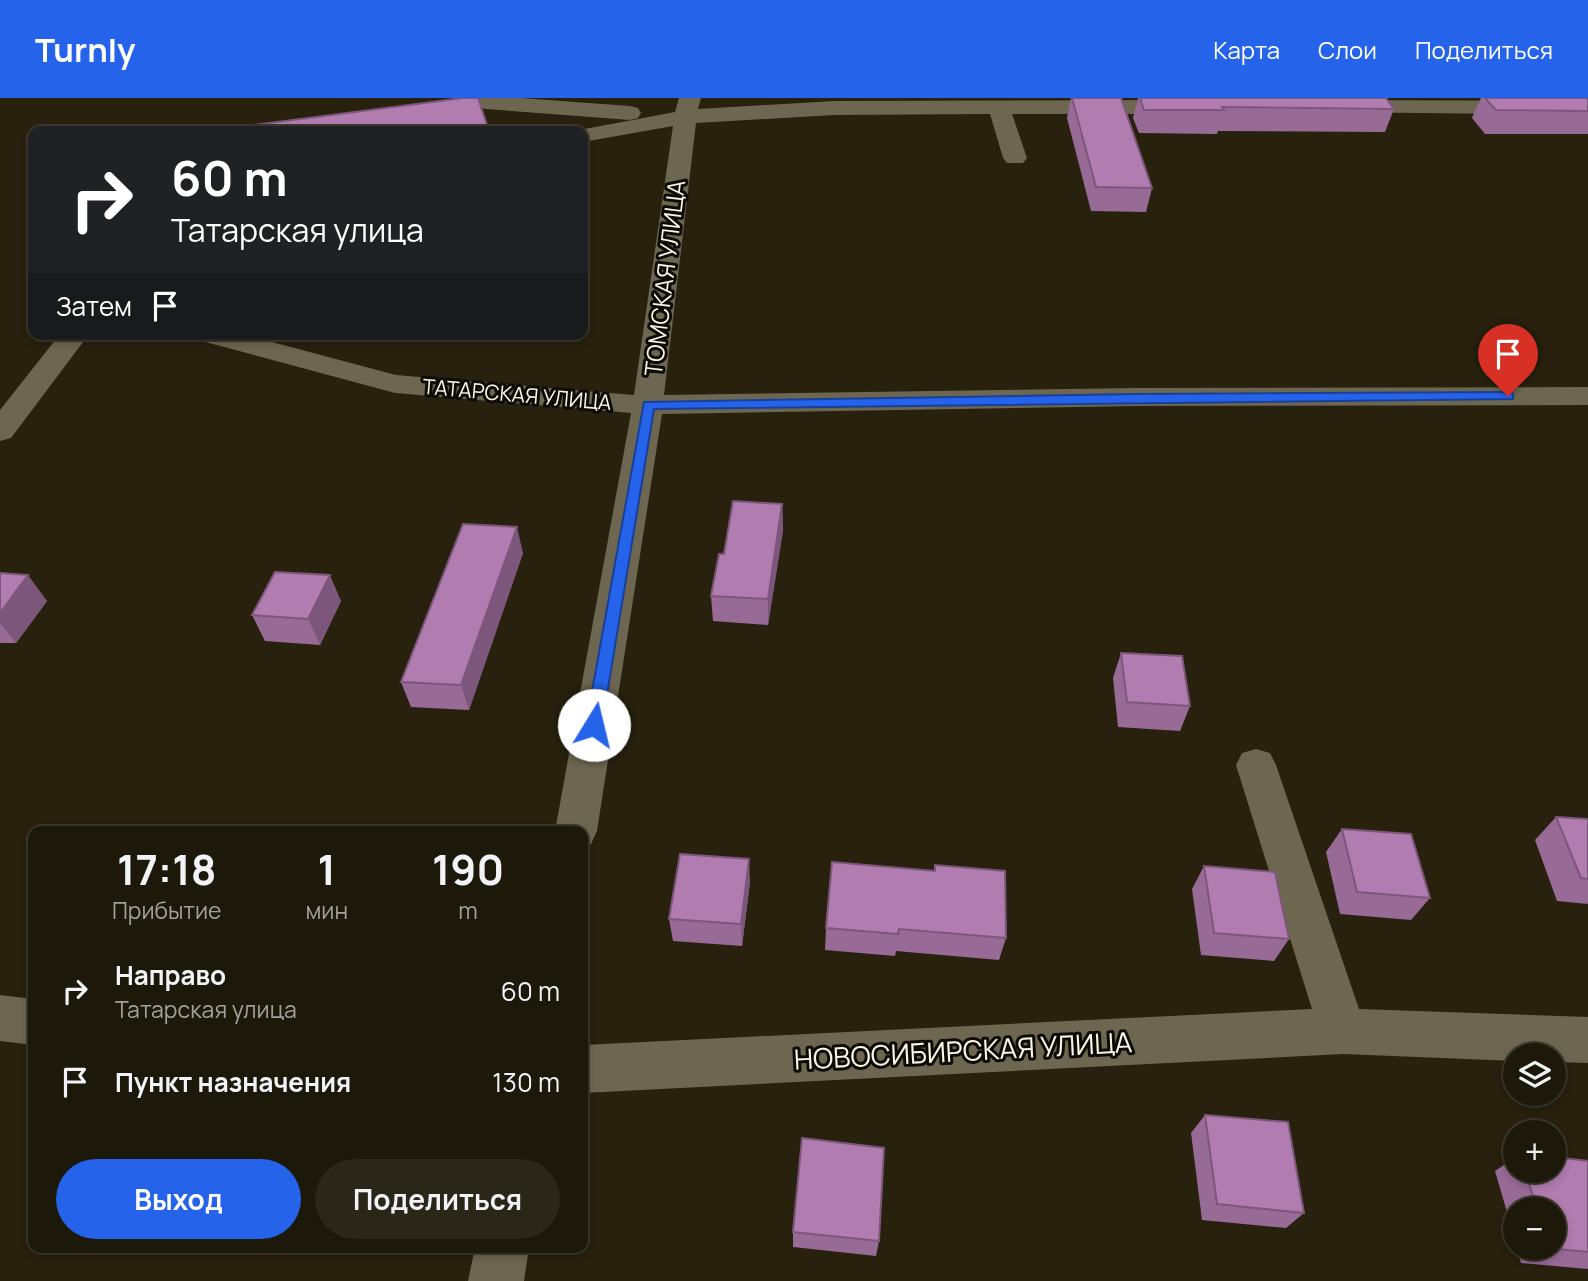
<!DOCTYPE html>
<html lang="ru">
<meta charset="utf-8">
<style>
body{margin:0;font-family:Manrope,sans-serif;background:#2a2618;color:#f1f3f6;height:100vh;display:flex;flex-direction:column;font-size:26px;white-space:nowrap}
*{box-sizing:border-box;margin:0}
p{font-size:23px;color:#a0a09c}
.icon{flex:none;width:38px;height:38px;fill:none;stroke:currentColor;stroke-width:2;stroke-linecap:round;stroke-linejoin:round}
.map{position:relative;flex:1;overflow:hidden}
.details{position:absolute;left:28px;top:728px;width:560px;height:427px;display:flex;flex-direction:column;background:#1d190a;border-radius:14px;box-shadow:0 4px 10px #0003,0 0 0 2px #3b382b}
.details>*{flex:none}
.banner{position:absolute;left:28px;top:28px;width:560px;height:214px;border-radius:14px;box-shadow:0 4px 10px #0003,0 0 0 2px #3b382b;background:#202124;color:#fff;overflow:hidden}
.controls{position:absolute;left:1503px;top:945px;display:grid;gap:14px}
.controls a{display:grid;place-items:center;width:63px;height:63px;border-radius:50%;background:#1d190a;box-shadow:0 4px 10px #0003,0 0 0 2px #3b382b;font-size:35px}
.pin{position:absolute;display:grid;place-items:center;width:60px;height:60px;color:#fff;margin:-72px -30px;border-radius:50% 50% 50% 0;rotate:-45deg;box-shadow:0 0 7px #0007}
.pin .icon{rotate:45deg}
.me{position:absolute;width:77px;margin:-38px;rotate:9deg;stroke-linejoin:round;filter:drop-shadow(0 0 5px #0008)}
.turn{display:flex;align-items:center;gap:24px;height:147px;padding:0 28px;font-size:32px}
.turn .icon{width:91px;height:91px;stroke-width:2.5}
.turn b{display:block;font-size:49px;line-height:60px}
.then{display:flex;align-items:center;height:66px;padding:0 28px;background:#0003;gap:14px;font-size:26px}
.eta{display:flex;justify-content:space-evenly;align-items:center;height:119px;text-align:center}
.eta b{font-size:42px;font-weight:700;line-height:49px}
.button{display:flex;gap:14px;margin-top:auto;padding:14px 28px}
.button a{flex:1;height:80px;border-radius:42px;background:#2563eb;color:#fff;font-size:28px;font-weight:700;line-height:80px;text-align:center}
.button a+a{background:#2a2618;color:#f1f3f6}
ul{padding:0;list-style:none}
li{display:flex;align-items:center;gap:21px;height:91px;padding:0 28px}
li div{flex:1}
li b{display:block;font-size:26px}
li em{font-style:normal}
header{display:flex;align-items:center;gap:42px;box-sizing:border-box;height:98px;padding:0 35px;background:#2563eb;color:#fff}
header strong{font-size:33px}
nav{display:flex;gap:38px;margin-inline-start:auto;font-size:24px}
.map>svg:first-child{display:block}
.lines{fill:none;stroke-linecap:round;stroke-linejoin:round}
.street{fill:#6d6650;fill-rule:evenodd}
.wall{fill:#986b97}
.shaded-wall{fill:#7c577b}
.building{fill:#b17cb0;stroke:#7c577b;stroke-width:2}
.route{fill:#2563eb;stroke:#184099;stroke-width:2}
.labels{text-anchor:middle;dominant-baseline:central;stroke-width:6;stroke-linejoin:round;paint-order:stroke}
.far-street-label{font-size:21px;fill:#f9f5e8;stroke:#0d0b04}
.street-label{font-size:24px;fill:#f9f5e8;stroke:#0d0b04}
.near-street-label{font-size:28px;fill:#f9f5e8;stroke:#0d0b04}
</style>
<header>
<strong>Turnly</strong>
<nav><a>Карта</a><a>Слои</a><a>Поделиться</a></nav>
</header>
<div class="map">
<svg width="1588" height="1183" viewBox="0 0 1588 1183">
<rect width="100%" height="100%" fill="#27210d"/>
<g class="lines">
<path class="street" d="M474,0H520L630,8L638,10L641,15L638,20L630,22L486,11L478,9Z
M679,0H701L698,11L834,3L1187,2L1195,4L1198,9L1195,14L1187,16H1012L1027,60L1023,65H1007L1003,60L990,16L834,17L696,25L664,297L1137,290L1588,289V307L1137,308L662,316L597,733L591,746L583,749V733H555L631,315L395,295L198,242L194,236H242L396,277L634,297L673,28L583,44V33H574L675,14Z
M1342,2L1588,3V17L1334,14L1331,9L1334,4Z
M60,236H89L11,340L0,343V312Z
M1256,651L1270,655L1276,667L1359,911L1588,919V965L1554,964V957H1516V963L1343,956L583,995V947L1312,911L1236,667L1242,655Z
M0,897L33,901V947L0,943Z
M475,1150H529L524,1183H468Z"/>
</g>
<path class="wall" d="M1071,0H1121L1152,90L1146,114L1091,113L1067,20Z
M1127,0H1386L1394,11L1385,34L1218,33L1217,36L1139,35L1133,20L1138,0Z
M1456,0H1588V36H1485L1472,20L1481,0Z
M782,406L783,432L768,527L713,523L711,498L724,456Z
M523,455L469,612L411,609L401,584Z
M0,475L47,503L16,545H0Z
M341,503L320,547L265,543L252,517Z
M1121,555L1190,608L1180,633L1118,629L1113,580Z
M1556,719L1588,721V806L1557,803L1535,742Z
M1342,731L1430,800L1411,822L1340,816L1326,754Z
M935,767L1006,840L999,862L896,853L895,858L825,852L826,830L934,772Z
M1204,768L1289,841L1274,863L1201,857L1192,791Z
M750,784L742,848L673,843L669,821Z
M1205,1017L1304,1115L1286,1130L1202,1122L1191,1035Z
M1516,1059V1073H1554L1588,1063V1171L1521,1165L1517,1150H1554V1111H1516V1145L1495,1073Z
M793,1134L879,1143L876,1158L793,1149Z
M299,1150H321L320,1152Z"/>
<path class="shaded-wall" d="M782,406L783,432L768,527V501Z
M517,429L523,455L469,612L461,587Z
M28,477L47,503L16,545L0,525V515Z
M330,477L341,503L320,547L308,521Z
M749,761L750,784L742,848L741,826Z"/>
<path class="building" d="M463,0H478L489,33H222V31Z
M1072,0H1121L1152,90L1096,89Z
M1140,0H1386L1394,11L1222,9L1224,12H1144Z
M1485,0H1588V13L1496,12Z
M733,403L782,406L768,501L711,498L719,456H724Z
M463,426L517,429L461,587L401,584Z
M275,474L330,477L308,521L252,517Z
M0,475L28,477L0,515Z
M1121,555L1182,558L1190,608L1127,604Z
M1556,719L1588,721V781L1581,780Z
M1342,731L1411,736L1430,800L1357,794Z
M680,756L749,761L741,826L669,821Z
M832,764L935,773V767L1005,773L1006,840L899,831L898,836L826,830Z
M1204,768L1275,774L1289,841L1214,835Z
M1205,1017L1288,1024L1304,1115L1217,1106Z
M802,1040L884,1050L879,1143L793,1134Z
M1554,1059L1588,1063V1154L1548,1150H1554V1111H1537L1525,1073H1554Z"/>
<path class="route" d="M1508,294L1513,296V301L654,311L602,627L594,633L586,627L644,304L1136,296Z"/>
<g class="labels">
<g class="far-street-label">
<text transform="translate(517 296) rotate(5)">ТАТАРСКАЯ УЛИЦА</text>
</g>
<g class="street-label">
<text transform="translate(664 180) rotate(-83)">ТОМСКАЯ УЛИЦА</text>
</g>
<g class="near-street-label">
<text transform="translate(963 952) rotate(-3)">НОВОСИБИРСКАЯ УЛИЦА</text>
</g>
</g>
</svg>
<div class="controls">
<a><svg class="icon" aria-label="layers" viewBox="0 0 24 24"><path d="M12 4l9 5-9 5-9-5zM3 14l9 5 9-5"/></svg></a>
<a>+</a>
<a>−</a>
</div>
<div class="pin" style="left:1508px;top:298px;background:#d93025"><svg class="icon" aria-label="arrive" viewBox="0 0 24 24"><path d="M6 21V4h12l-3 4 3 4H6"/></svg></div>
<svg class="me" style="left:594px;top:627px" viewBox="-20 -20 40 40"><circle r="19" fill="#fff"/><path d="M0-13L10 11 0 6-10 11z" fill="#2563eb"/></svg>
<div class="banner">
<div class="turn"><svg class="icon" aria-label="right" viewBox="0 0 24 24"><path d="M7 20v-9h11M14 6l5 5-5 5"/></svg><div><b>60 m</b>Татарская улица</div></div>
<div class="then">Затем<svg class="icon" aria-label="arrive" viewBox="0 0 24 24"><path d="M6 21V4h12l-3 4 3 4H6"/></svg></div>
</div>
<section class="details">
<div class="eta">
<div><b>17:18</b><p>Прибытие</p></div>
<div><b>1</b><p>мин</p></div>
<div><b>190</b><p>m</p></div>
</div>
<ul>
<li><svg class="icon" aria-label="right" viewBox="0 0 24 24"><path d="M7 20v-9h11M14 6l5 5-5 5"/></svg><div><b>Направо</b><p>Татарская улица</p></div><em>60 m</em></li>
<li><svg class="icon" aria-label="arrive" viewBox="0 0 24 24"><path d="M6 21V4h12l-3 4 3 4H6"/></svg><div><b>Пункт назначения</b></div><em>130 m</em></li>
</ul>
<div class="button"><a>Выход</a><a>Поделиться</a></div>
</section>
</div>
